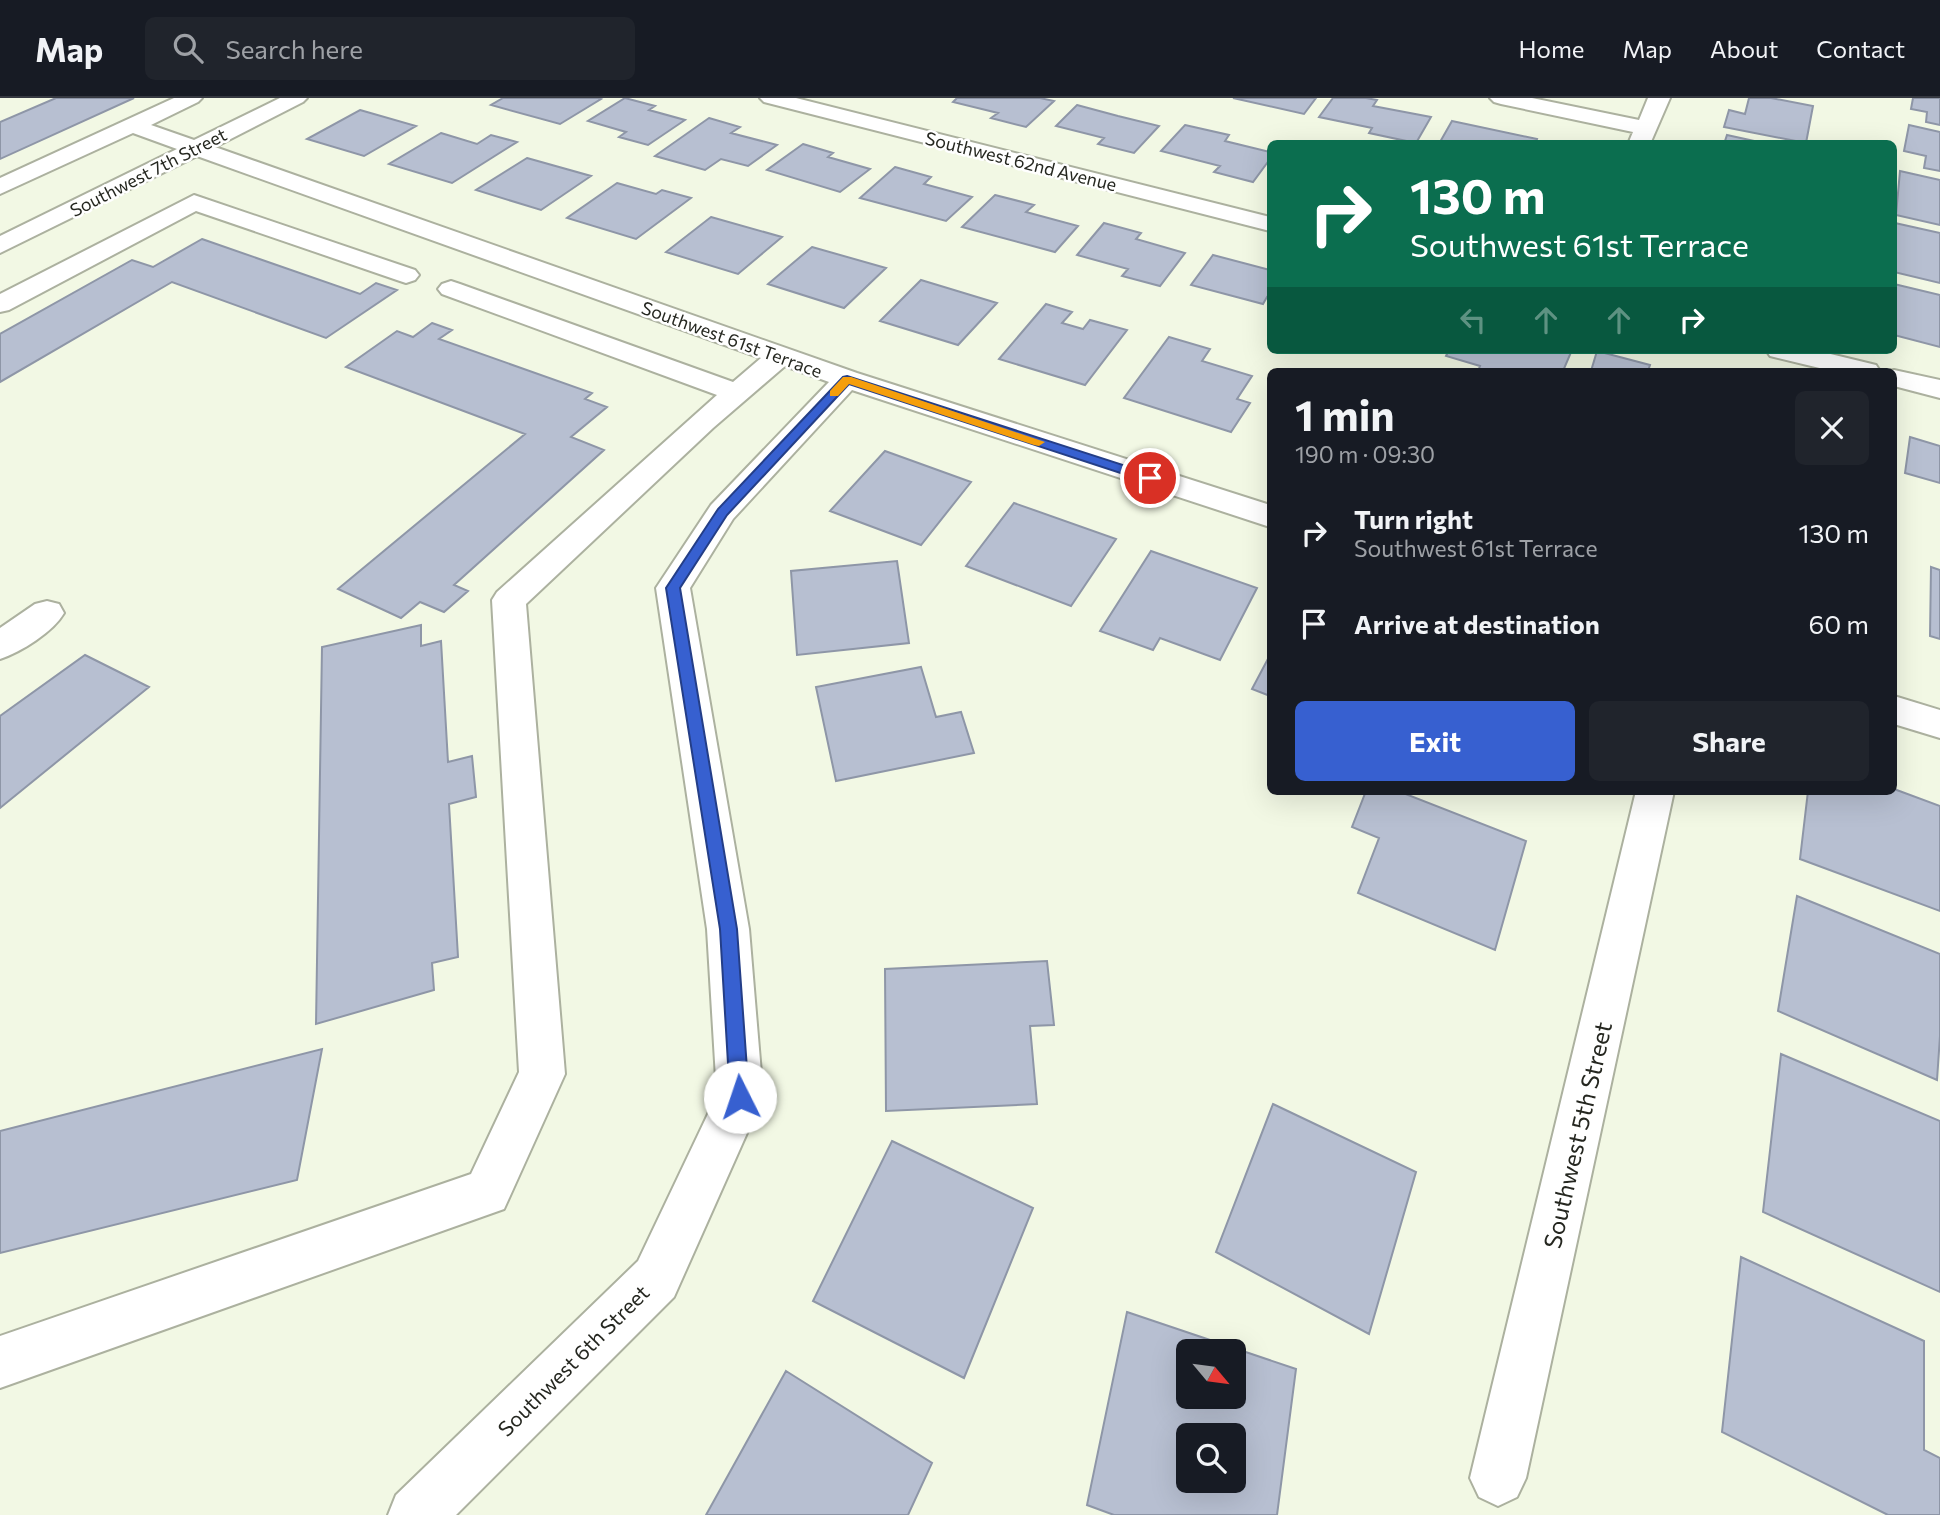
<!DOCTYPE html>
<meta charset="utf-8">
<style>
body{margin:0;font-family:Commissioner,sans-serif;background:#20242c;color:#f1f3f6;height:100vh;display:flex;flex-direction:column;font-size:26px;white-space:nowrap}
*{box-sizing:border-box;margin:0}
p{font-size:23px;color:#9ea1a6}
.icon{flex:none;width:38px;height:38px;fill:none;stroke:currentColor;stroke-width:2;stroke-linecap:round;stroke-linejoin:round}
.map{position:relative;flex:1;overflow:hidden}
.sheet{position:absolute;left:1267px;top:270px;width:630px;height:427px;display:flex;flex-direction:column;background:#171b24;border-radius:10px;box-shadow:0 7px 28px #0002}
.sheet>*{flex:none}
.banner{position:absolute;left:1267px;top:42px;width:630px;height:214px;border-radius:10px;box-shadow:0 7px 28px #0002;background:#0b6e4f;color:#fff;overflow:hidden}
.needle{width:46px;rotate:119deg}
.fabs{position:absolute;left:1176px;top:1241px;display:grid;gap:14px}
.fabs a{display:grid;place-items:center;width:70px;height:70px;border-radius:10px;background:#171b24;box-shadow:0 7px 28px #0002;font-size:35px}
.pin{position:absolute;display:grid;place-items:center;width:60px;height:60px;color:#fff;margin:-30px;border:4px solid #fff;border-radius:50%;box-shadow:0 2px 7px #0007}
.me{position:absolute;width:77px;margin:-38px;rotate:356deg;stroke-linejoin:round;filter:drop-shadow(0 0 5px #0008)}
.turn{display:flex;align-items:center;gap:24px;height:147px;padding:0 28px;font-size:32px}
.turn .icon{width:91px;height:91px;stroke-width:2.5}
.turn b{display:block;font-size:49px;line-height:60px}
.lanes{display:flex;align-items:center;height:66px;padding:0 28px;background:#0003;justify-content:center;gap:35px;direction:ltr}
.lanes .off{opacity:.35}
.round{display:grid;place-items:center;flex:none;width:74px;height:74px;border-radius:10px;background:#20242c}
.head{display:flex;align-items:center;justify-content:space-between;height:119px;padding:0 28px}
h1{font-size:42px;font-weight:700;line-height:52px}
.action{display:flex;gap:14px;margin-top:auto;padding:14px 28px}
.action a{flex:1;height:80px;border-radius:10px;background:#3760d0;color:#fff;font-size:28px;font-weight:700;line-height:80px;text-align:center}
.action a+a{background:#20242c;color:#f1f3f6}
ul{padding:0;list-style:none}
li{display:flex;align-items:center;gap:21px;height:91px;padding:0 28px}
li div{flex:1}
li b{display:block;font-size:26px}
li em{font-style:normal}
header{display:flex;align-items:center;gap:42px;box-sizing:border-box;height:98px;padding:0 35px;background:#171b24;border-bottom:2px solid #363941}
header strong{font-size:33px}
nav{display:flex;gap:38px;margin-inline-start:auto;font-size:24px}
.search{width:490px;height:63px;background:#20242c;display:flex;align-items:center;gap:18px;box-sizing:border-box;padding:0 24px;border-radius:10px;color:#9ea1a6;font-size:26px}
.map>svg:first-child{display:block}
.building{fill:#b7bfd1;stroke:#8e96a7;stroke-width:2;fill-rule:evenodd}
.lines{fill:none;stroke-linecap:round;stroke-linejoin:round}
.minor-casing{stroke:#acb19f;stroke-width:4}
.minor{fill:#fff;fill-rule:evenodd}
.route{fill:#3760d0;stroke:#243e87;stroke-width:2}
.slow{fill:#f59e0b}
.labels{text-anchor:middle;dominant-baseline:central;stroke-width:5;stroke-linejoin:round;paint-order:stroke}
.far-street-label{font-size:18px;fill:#252720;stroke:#fff}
.street-label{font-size:21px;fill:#252720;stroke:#fff}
.near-street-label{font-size:24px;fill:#252720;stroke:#fff}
</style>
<header>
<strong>Map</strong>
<div class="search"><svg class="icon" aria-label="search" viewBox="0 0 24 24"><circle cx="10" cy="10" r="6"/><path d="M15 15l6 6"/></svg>Search here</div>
<nav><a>Home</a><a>Map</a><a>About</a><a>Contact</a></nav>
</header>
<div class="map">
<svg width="1940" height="1417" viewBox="0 0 1940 1417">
<rect width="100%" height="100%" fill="#f2f8e4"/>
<path class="building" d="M56,0H134L0,61V24Z
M503,0H598L601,1L560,26L491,7Z
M625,0L655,8L649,12L685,22L648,47L619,39L626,34L588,23Z
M957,0H1040L1054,3L1026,29L991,20L998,15L953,4Z
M1233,0H1316L1304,16Z
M1333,0H1366L1377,2L1373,8L1431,19L1416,45L1369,35L1372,30L1319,19Z
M1749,0H1771L1813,8L1806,45L1724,29L1729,12L1745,16Z
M1913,0H1940V27L1926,24L1927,14L1911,11Z
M1077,7L1118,18L1159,28L1134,55L1098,46L1104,40L1056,28Z
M360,12L416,28L364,58L307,41Z
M709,20L740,29L731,35L777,47L748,68L721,61L705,72L655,58Z
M1452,23L1537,41L1535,46L1440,44Z
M1185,27L1229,37L1225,43L1270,54V61L1253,84L1214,74L1220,68L1161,53Z
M1909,27L1940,34V73L1924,70L1926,58L1904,53Z
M441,35L477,46L491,37L517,44L452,85L389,66Z
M1727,37L1768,46H1724Z
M803,46L833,55L828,59L870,71L840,94L767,72Z
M527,60L591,78L541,112L476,92Z
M895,69L931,79L924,86L972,99L946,123L860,100Z
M1900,73L1940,82V127L1896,117Z
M617,85L656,96L662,92L691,100L636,141L567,120Z
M995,97L1034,107L1026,114L1078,128L1055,154L962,129Z
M711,119L782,139L738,176L666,154Z
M1104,125L1141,135L1136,141L1185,155L1160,188L1122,178L1128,171L1077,157Z
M1895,125L1940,135V185L1894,174Z
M202,141L360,196L376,185L397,192L326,240L172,184L0,284V236L132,162L153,169Z
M812,149L886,170L844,210L768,186Z
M1213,157L1270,172V200L1267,199L1263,206L1191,187Z
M921,182L997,205L958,247L880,223Z
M1894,186L1940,197V249L1894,237Z
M1046,206L1072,214L1062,225L1083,231L1090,222L1127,232L1085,287L999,261Z
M432,225L452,232L439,241L592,295L585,301L607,309L571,339L604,352L454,487L468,493L444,514L420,504L401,520L338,491L525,336L346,269L397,233L413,239Z
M1169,239L1210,251L1202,263L1252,278L1237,301L1250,305L1231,334L1124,300Z
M1449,252H1572L1563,273H1478L1480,268L1446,258Z
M1597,253L1650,267L1648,273H1591Z
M1910,339L1940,348V385L1905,375Z
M885,353L971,384L921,447L830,413Z
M1014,405L1116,441L1071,508L966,468Z
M1151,453L1257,490L1220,562L1160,540L1153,552L1100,533Z
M897,463L909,545L797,557L791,473Z
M1931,469L1940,472V541L1930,538Z
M421,527V548L441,543L448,664L472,658L476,699L449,706L458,859L432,865L434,892L316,926L322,549Z
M85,557L149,589L0,710V618Z
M1270,557V598L1252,591Z
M921,569L936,619L961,614L974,655L836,683L816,589Z
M1894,691L1940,708V813L1800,761L1808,693Z
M1366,693H1398L1526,743L1495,852L1358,795L1379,740L1352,729Z
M1797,798L1940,856V938L1937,982L1778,913Z
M1047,863L1054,927L1030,928L1037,1006L886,1013L885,871Z
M322,951L297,1082L0,1155V1033Z
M1781,956L1940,1023V1194L1763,1114Z
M1273,1006L1416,1074L1369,1236L1216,1154Z
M892,1043L1033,1110L964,1280L813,1203Z
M1741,1159L1924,1243V1352L1940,1360V1417H1888L1722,1334Z
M1127,1214L1296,1271L1277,1417H1114L1087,1407ZM1188,1253H1234V1298H1188ZM1188,1337H1234V1382H1188Z
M786,1273L932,1365L908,1417H706Z"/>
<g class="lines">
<defs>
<path id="minor" d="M174,0H202L198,4L151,27L194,42L280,0H307L303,4L215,49L857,275L1270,407V429L852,292L733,421L690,490L749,831L763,999L674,1199L456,1417H388L396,1397L638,1163L717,997L707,831L656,490L711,407L829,284L785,268L713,330L526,506L565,976L504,1111L0,1290V1238L471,1076L519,974L492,502L497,494L717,297L442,196L438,191L442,186L451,183L460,186L733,284L761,260L197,58L0,155V138L177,51L133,35L0,96V80Z
M760,0H796L1270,119V133L764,4Z
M1490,0H1532L1639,22L1648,0H1670L1650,46H1628L1633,34L1501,6L1494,4Z
M194,97L415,172L419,177L415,182L406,185L397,182L196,113L9,212L0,214V196Z
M1766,252H1814L1876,267L1880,273H1832L1770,258Z
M1894,272L1940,282V300L1894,288V273H1888Z
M47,503L59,506L64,515C53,534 21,554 0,561V530L35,506Z
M1894,598L1940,612V640L1894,626Z
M1636,693H1674L1526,1380L1517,1399L1498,1408L1479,1399L1470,1380Z"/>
</defs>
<use href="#minor" class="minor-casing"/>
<use href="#minor" class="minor"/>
</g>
<path class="route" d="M847,278L1154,377L1156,380L1150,384L1145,383L849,286L727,417L680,490L737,831L749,999L747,1005L740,1008L733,1005L730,999L720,831L666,490L718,411L843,279Z"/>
<path class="slow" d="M843,279H851L1045,344L1039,348L1034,347L849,286L838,298H830V293Z"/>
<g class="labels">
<g class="far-street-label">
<text transform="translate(1021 63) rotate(14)">Southwest 62nd Avenue</text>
<text transform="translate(148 74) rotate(-27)">Southwest 7th Street</text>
<text transform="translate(732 241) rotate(20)">Southwest 61st Terrace</text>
</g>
<g class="street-label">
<text transform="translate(573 1262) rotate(-45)">Southwest 6th Street</text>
</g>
<g class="near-street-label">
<text transform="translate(1577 1037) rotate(-77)">Southwest 5th Street</text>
</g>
</g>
</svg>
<div class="fabs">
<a><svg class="needle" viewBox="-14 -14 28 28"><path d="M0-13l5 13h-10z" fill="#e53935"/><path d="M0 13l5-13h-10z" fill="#9ea1a6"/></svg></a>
<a><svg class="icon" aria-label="search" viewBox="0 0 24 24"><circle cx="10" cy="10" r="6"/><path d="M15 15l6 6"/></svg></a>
</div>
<div class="pin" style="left:1150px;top:380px;background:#d93025"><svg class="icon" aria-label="arrive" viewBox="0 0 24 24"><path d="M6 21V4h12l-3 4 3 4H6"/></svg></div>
<svg class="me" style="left:740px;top:999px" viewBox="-20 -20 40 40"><circle r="19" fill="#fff"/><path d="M0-13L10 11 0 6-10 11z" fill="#3760d0"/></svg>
<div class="banner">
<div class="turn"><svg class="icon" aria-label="right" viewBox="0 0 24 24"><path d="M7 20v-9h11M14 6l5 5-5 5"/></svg><div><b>130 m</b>Southwest 61st Terrace</div></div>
<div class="lanes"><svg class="icon off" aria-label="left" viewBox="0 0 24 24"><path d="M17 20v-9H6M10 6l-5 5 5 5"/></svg><svg class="icon off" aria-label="ahead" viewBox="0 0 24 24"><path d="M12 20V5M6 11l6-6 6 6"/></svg><svg class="icon off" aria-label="ahead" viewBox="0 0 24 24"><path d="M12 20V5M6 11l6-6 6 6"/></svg><svg class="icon" aria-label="right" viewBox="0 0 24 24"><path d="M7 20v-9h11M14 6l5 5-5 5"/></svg></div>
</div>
<section class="sheet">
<div class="head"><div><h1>1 min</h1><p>190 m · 09:30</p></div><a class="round"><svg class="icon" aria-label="close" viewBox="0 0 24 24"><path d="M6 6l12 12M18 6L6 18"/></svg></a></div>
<ul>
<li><svg class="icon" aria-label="right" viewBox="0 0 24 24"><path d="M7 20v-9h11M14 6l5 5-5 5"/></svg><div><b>Turn right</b><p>Southwest 61st Terrace</p></div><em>130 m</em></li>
<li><svg class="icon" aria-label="arrive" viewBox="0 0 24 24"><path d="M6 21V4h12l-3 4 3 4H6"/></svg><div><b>Arrive at destination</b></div><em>60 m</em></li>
</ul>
<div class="action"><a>Exit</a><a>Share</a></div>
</section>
</div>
